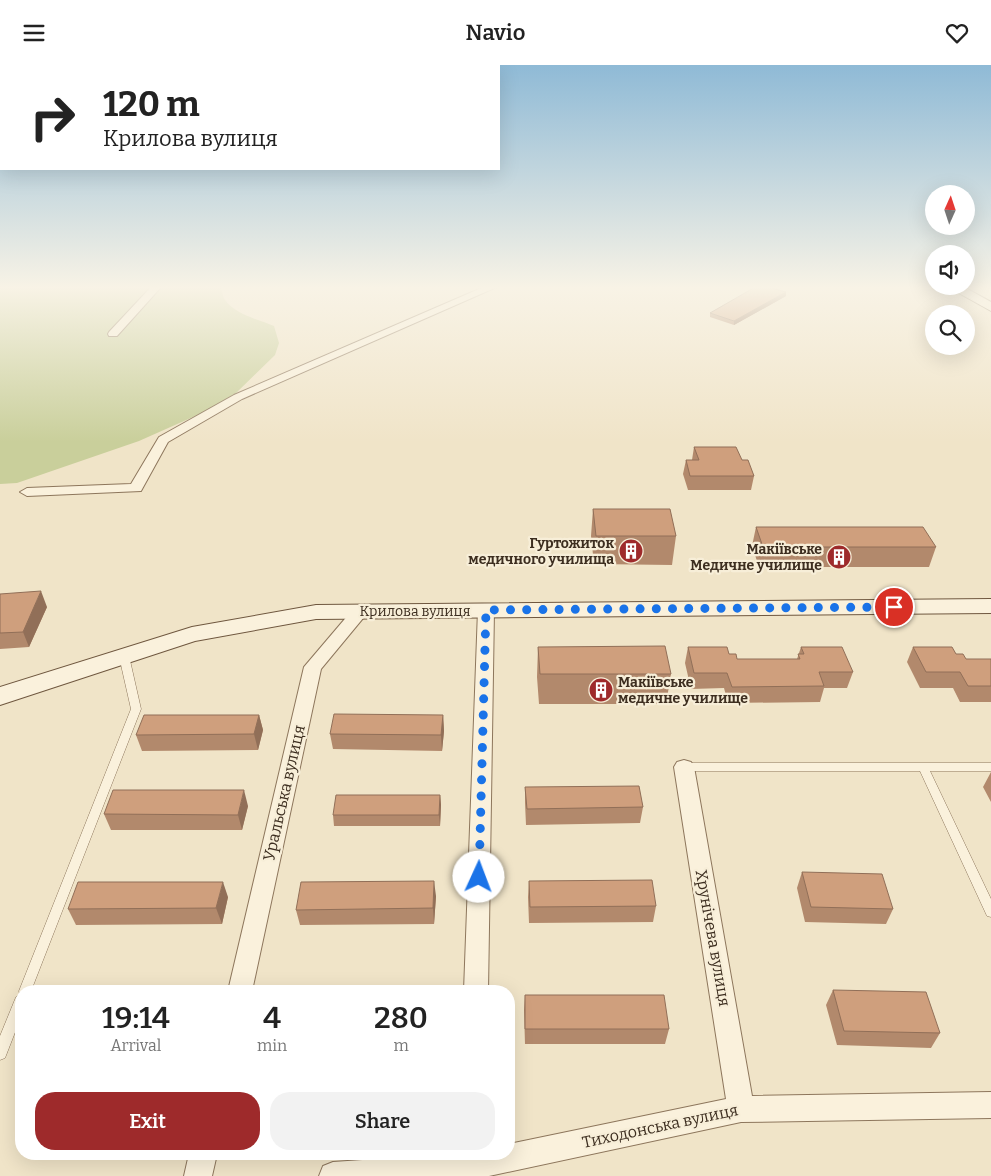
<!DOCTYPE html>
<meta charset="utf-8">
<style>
body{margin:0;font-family:Bitter,serif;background:#f2f2f2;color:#222;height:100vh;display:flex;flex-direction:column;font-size:19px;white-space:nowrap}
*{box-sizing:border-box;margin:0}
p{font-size:16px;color:#767676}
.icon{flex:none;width:28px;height:28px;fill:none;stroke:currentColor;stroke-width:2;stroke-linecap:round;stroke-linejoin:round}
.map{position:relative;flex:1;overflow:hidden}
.side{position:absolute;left:15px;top:920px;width:500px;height:175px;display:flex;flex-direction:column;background:#fff;border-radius:20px;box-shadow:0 5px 20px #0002}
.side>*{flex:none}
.hud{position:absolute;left:0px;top:0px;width:500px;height:105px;box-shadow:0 5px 20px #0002;background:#fff;color:#222;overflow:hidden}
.needle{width:32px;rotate:3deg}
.tools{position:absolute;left:925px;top:120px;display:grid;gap:10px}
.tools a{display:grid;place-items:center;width:50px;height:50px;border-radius:50%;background:#fff;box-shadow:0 5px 20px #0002;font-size:25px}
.pin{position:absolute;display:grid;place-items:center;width:42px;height:42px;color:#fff;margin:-21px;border:2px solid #fff;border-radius:50%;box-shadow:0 1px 5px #0007}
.me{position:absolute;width:55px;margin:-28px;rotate:2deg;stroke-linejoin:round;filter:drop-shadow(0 0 4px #0008)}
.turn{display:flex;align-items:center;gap:18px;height:105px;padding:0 20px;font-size:22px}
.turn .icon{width:65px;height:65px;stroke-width:2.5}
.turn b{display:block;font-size:35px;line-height:42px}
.eta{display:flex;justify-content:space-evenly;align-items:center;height:85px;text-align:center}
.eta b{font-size:30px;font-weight:600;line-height:35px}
.button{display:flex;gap:10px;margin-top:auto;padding:10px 20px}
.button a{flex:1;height:58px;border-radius:20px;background:#9e2a2b;color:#fff;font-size:20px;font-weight:600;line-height:58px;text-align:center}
.button a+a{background:#f2f2f2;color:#222}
header{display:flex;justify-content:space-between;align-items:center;height:65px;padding:0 20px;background:#fff;font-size:22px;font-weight:600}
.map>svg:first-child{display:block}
.green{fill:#c9cf9b}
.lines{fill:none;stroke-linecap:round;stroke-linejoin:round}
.service-casing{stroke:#8d765c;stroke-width:1}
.minor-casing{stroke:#8d765c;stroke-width:2}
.secondary-casing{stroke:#6f573f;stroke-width:2}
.service{fill:#faf1dc;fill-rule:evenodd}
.minor{fill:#faf1dc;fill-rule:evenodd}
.secondary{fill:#faf1dc;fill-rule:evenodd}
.wall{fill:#b2896c}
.shaded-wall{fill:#916f58}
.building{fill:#cf9f7d;stroke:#916f58}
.route{stroke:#1a73e8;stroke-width:9;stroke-dasharray:0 16.2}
.labels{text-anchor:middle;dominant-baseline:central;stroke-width:4.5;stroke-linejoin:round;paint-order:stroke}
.poi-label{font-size:14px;font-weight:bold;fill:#3d2e20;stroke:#f7eed8;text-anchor:end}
.street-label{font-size:14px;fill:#3d2e20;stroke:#f7eed8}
.near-street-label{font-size:16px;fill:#3d2e20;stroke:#f7eed8}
</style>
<header><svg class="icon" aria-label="menu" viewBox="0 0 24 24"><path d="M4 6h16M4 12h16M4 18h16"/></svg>Navio<svg class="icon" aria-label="heart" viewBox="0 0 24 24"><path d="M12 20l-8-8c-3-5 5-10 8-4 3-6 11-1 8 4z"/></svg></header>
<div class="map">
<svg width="991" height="1111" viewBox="0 0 991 1111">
<rect width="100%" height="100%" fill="#f0e4c8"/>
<path class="green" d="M0,221H220C223,226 222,231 225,235C235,249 259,255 274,261L279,278L275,290L234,330L211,344L139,376L17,418L0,419Z"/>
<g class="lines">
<defs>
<path id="service" d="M124,588L129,591L141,644L31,926H21V952L5,993L0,995V971L16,932L20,930L19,926L131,644L119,591Z
M684,698H991V706H930L991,834V852L987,851L920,706H684L680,705L679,702L680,699Z"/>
<path id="minor" d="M152,221H162L117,271H109L108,269L109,267Z
M486,221H499L242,334L168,377L141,426L27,431L20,427L27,423L131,419L159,372L234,330Z
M486,540L492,541L494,545L488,926H464L478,545L480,541Z
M361,541L367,542L369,546L321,604L252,926H228L304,602L355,542Z
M684,695L691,697L694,702L752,1031L991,1027V1053L741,1057L489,1111H319L323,1101L333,1097L450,1089H509V1079L726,1034L674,702L677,697Z
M189,1089H217L212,1111H184Z"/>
<path id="secondary" d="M946,221H962L991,237V246Z
M991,534V548L316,554L195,576L0,640V622L192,562L316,540Z"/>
</defs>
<use href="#service" class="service-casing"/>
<use href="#minor" class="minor-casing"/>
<use href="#secondary" class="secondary-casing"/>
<use href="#service" class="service"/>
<use href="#minor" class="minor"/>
<use href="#secondary" class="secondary"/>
</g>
<path class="wall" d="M786,231L734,260L710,252V248Z
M694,382L742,395L754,411L751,425H688L683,409L686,395H692Z
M593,444L676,471L672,500L594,499L591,471Z
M756,462L936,482L929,502H759L752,481Z
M0,529L47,542L29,582L0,584Z
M538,582L671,609L666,639H539L537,612Z
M688,582L729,589L737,594H797L801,582L853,607L847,623H824L820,637L728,638L724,623L691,624L685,598Z
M913,582L956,589L966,594H991V637H960L953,623H920L907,597Z
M259,650L263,665L258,685L142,686L136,670Z
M443,650L444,666L442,686L333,684L330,669Z
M991,707V737L983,722Z
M525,722L643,742L640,758L526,760L525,738Z
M440,730L441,740L440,761H334L333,750Z
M248,741L242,765H111L104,749Z
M802,807L893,844L886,859L805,857L797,823Z
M529,816L656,841L653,857L529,858L528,832Z
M436,831L434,859L300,860L296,845Z
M228,832L222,859L76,860L68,844Z
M833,925L940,968L931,983L837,980L826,940Z
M525,930L669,964L665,979H525L524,945Z"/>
<path class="shaded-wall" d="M786,227V231L734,260V256Z
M41,526L47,542L29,582L23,567Z
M259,650L263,665L258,685L254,669Z
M443,650L444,666L442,686L441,670Z
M244,725L248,741L242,765L238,750Z
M440,730L441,740L440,761L439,750Z
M434,816L436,831L434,859L433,843Z
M223,817L228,832L222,859L216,843Z"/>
<path class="building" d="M757,221H764L786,227L734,256L710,248Z
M694,382H736L742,395H748L754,411H690L686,395H699Z
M593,444H670L676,471H596Z
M756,462H923L936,482H763Z
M41,526L23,567L0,568V529Z
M665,581L671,609H540L538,582Z
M688,582H727L729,589H736L737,594H800L798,589H804L801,582H842L853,607H819L824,621L732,622L727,608H694Z
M913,582H952L956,589H963L966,594H991V621H968L960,607H926Z
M334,649L443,650L441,670L330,669Z
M144,650H259L254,669L136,670Z
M639,721L643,742L527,744L525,722Z
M113,725H244L238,750L104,749Z
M336,730H440L439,750H333Z
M802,807L882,809L893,844L811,842Z
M652,815L656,841L530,842L529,816Z
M434,816L433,843L296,845L301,817Z
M78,817H223L216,843L68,844Z
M833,925L926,927L940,968L844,966Z
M525,930H664L669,964H525Z"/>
<linearGradient id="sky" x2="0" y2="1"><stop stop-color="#8fbad6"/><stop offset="0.59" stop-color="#f8f3e6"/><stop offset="1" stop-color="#f8f3e6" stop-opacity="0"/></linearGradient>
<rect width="991" height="377" fill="url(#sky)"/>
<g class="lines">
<path class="route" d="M479,812L486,545L894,542"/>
</g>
<defs>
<symbol id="building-disc" viewBox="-11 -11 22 22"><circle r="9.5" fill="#9e2a2b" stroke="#f7eed8"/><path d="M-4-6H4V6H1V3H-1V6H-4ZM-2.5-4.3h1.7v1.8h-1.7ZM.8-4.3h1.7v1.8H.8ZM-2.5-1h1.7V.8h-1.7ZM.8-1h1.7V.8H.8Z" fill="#fff"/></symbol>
</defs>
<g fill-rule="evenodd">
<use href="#building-disc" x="617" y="472" width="28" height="28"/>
<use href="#building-disc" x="825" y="478" width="28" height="28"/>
<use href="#building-disc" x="587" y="611" width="28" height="28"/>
</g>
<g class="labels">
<g class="poi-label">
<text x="614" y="478">Гуртожиток<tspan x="614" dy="16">медичного училища</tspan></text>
<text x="822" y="484">Макіївське<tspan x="822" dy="16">Медичне училище</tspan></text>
<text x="618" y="617" text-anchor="start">Макіївське<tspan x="618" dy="16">медичне училище</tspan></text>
</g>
<g class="street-label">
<text x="415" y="546">Крилова вулиця</text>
</g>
<g class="near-street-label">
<text transform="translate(284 728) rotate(-77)">Уральська вулиця</text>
<text transform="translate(713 873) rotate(80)">Хрунічева вулиця</text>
<text transform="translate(660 1061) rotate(-12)">Тиходонська вулиця</text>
</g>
</g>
</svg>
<div class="tools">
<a><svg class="needle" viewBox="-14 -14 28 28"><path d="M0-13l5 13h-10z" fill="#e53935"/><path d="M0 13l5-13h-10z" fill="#767676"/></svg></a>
<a><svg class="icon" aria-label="sound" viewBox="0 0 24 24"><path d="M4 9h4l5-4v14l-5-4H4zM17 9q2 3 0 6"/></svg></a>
<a><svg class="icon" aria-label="search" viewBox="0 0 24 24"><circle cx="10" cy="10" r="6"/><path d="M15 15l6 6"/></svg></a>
</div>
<div class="pin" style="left:894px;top:542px;background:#d93025"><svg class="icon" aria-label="arrive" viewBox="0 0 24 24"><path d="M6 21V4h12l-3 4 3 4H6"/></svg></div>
<svg class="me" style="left:479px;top:812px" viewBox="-20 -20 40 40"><circle r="19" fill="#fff"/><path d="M0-13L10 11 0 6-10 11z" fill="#1a73e8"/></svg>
<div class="hud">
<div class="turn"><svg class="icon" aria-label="right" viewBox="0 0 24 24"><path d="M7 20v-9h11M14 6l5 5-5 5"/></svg><div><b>120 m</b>Крилова вулиця</div></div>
</div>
<section class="side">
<div class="eta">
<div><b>19:14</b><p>Arrival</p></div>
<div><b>4</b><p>min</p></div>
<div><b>280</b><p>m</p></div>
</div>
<div class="button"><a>Exit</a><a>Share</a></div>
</section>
</div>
